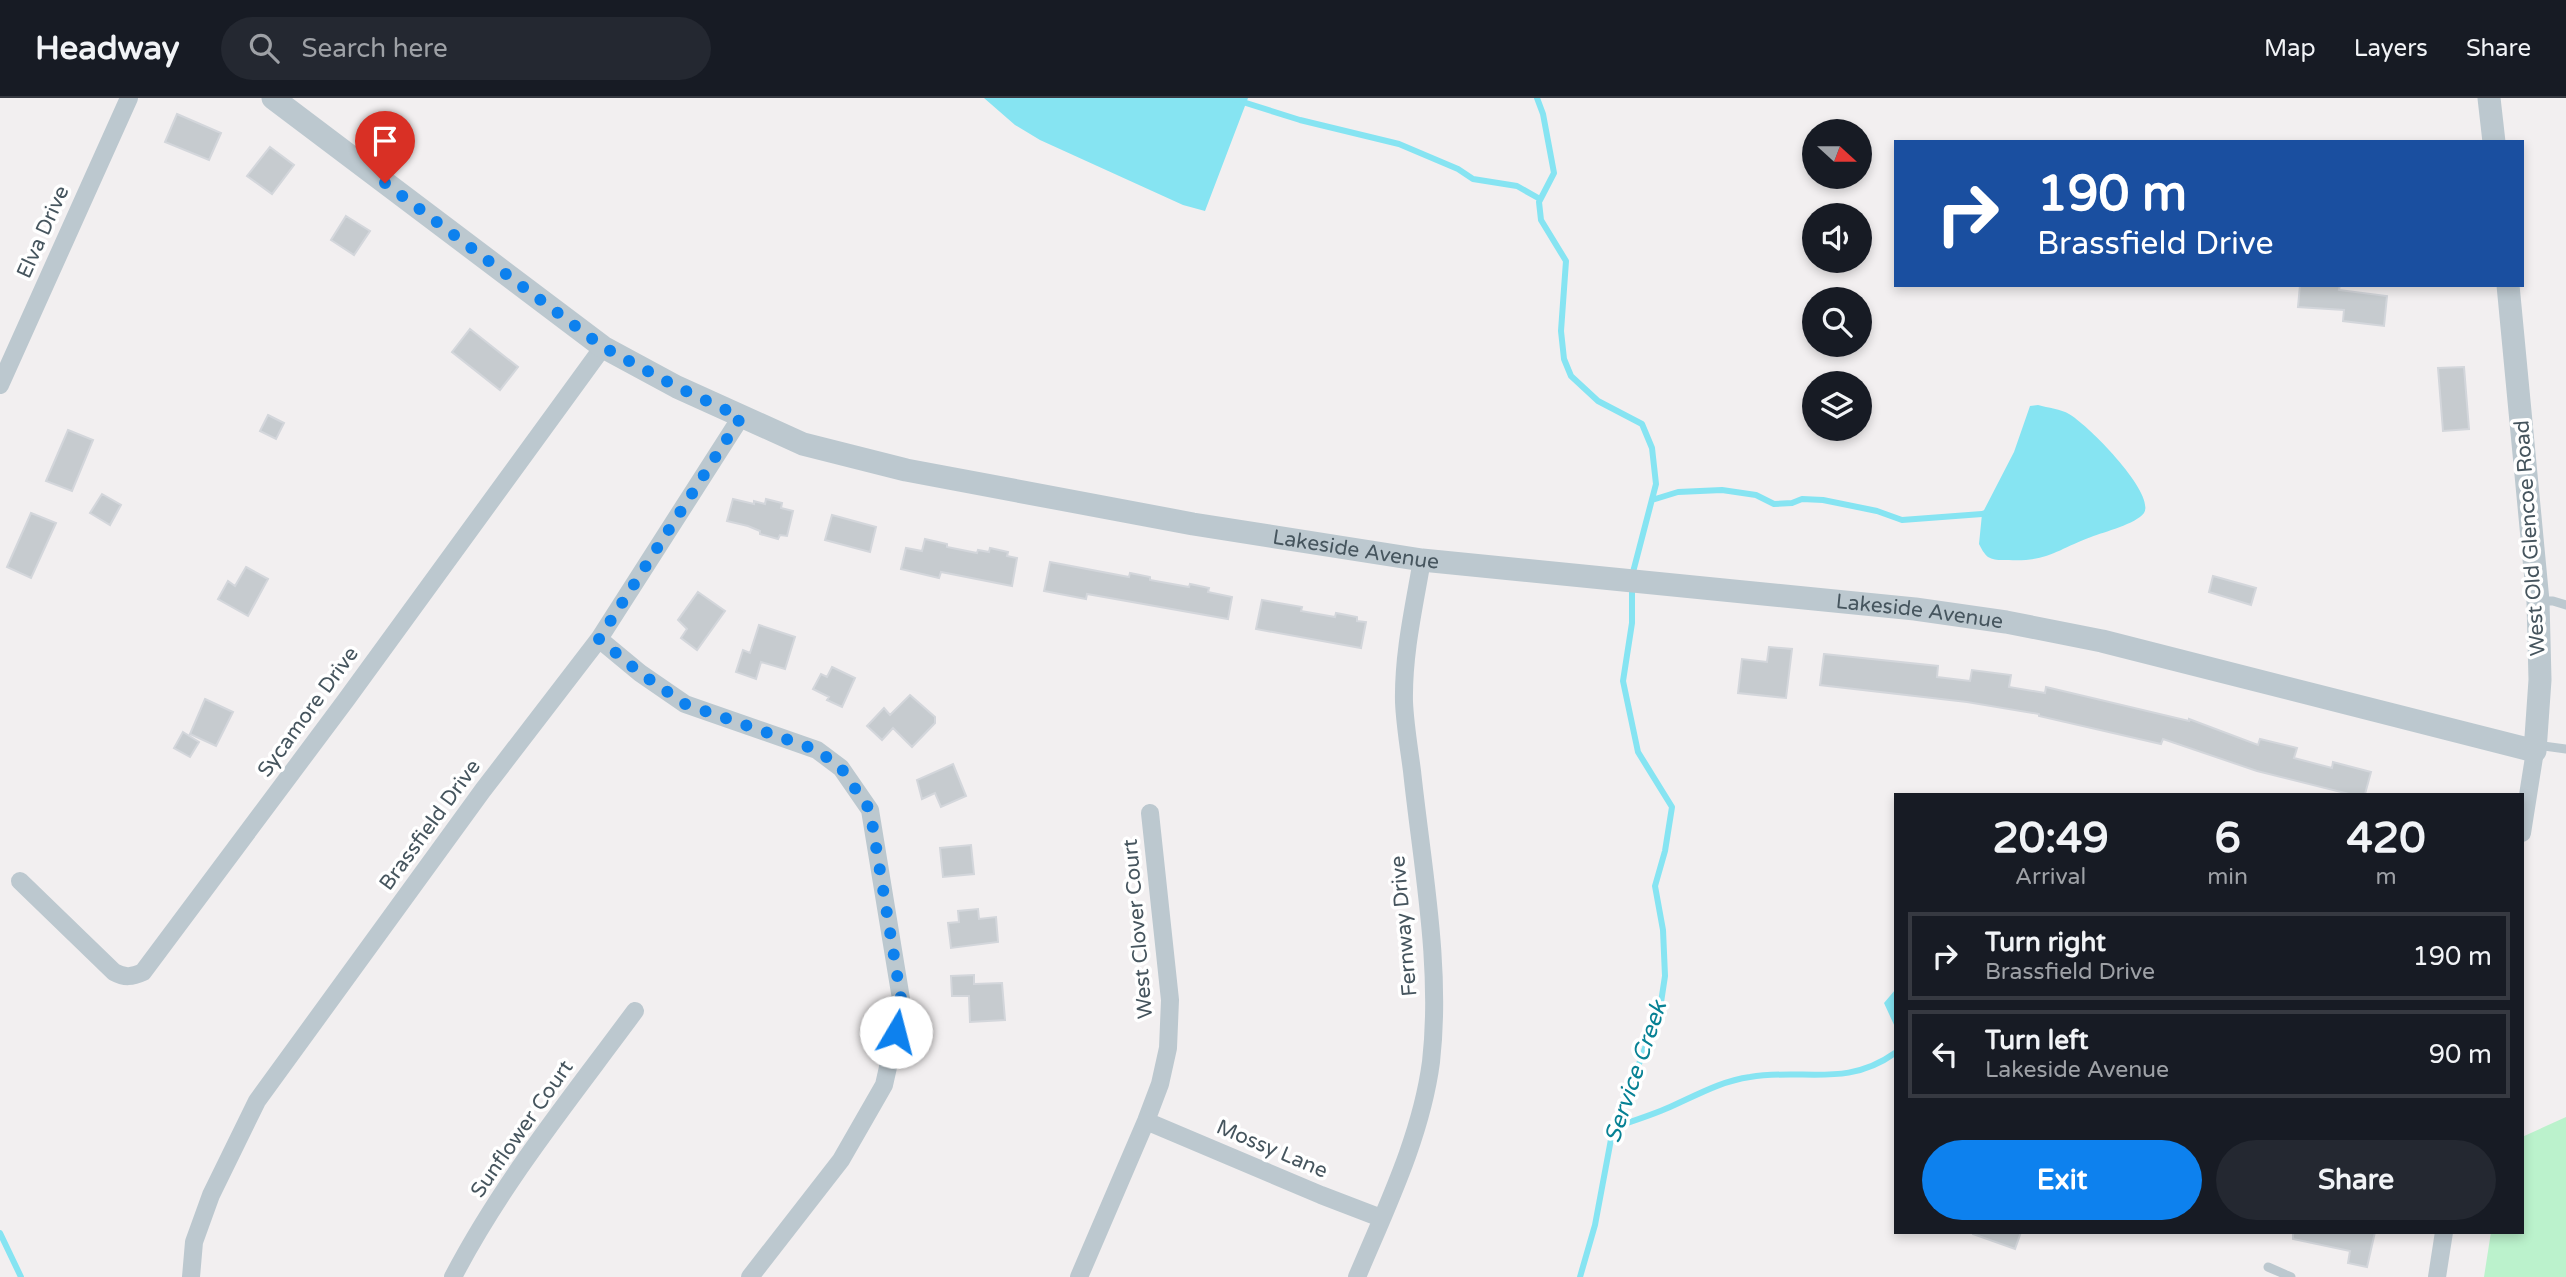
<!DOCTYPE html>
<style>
body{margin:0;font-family:"Varela Round",sans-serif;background:#242831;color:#f1f3f6;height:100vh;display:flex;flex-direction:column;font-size:26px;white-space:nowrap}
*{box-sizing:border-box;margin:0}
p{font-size:23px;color:#9ea1a6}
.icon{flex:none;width:38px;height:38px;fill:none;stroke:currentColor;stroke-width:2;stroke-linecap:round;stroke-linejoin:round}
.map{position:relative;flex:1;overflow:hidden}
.side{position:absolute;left:1894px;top:695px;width:630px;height:441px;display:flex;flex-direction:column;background:#171b24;border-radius:0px;box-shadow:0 4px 10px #0003}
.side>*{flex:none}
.hud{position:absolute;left:1894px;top:42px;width:630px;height:147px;border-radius:0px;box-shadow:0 4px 10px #0003;background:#1a4fa0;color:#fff;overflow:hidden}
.needle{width:46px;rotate:111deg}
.buttons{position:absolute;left:1802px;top:21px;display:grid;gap:14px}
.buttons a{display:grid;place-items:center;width:70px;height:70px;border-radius:50%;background:#171b24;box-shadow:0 4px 10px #0003;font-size:35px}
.pin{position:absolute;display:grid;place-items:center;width:60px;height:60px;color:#fff;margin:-72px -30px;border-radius:50% 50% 50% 0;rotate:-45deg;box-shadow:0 0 7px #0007}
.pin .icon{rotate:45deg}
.me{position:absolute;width:77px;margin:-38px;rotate:8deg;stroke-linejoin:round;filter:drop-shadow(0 0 5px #0008)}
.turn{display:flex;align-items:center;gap:24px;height:147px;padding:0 28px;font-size:32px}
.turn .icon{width:91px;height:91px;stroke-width:2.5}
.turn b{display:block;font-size:49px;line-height:60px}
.eta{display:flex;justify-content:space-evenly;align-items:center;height:119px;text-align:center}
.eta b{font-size:42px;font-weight:700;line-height:49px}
.primary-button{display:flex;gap:14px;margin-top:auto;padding:14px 28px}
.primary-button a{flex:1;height:80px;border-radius:42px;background:#0d81ee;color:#fff;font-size:28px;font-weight:700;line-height:80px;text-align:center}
.primary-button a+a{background:#242831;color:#f1f3f6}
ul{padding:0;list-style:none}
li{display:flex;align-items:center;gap:21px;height:88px;margin:0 14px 10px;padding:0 14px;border:4px solid #363941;border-radius:0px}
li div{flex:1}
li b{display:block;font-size:26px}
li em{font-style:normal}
header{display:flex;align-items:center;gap:42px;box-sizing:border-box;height:98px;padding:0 35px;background:#171b24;border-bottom:2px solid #363941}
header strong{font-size:33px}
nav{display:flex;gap:38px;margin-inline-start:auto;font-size:24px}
.search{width:490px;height:63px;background:#242831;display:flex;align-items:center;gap:18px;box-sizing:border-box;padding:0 24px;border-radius:38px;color:#9ea1a6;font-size:26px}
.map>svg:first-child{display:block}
.green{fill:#bbf2cc}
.water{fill:#86e4f2}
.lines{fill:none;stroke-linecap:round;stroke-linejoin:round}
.stream{stroke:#86e4f2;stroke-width:6}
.building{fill:#c6cbcf;stroke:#d3d6db;stroke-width:2}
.service{stroke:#bcc8cf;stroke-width:9}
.minor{stroke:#bcc8cf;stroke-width:18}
.tertiary{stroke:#bcc8cf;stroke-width:23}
.route{stroke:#0d81ee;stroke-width:12;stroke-dasharray:0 21.6}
.labels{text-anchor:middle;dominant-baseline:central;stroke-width:7;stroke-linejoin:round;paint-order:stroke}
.street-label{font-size:21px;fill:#46555e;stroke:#fff}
.water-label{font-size:23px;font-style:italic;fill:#068194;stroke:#fff}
</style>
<header>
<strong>Headway</strong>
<div class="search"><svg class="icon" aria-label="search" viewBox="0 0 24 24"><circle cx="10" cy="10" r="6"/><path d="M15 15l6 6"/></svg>Search here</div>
<nav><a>Map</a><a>Layers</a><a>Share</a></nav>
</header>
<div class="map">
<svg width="2566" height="1179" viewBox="0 0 2566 1179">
<rect width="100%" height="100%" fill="#f2eff0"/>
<path class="green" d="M2566,1019V1179H2484L2491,1134H2522V1039Z"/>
<path class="water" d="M984,0H1248L1205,113L1183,107L1040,42L1015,27Z
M2038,307C2048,310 2061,311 2069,316C2087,326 2156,395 2144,415C2136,426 2104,434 2091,439C2058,451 2048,464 2009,462C2003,462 1994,463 1988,459C1984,456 1981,450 1979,446L1982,416L2014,354L2030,308Z
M1895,892V929L1884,905Z"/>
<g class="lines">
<path class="stream" d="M1230,0L1300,22L1399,46L1458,71L1473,81L1517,88L1540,101
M1537,0L1543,16L1554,75L1539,104L1541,122L1566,163L1561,233L1564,261L1571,278L1598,303L1642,326L1652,350L1656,386L1632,478
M1652,402L1678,394L1722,392L1756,397L1774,406L1792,405L1802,401L1823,402L1877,413L1902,422L1982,416L1988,414
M1615,1029C1633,1023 1652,1017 1670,1009C1697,997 1721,983 1750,979C1804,970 1846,990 1895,955
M0,1135L21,1179
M1580,1179L1595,1127L1612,1036L1660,911L1665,878L1663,832L1655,788L1665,753L1672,709L1638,654L1623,583L1632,525V489"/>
</g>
<path class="building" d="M177,16L221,35L209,62L165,44Z
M270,49L294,67L272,96L247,78Z
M346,118L370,133L354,157L331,142Z
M2300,187H2340L2339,192L2387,198L2384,228L2343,223L2344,212L2298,209Z
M470,231L518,269L500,292L452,254Z
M2464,269L2469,331L2443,333L2438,270Z
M268,317L284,325L276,341L260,333Z
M68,332L93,342L72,393L46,383Z
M102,396L121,407L110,427L90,415Z
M733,401L754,406V403L765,406L766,401L782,405L781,410L793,413L787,438L780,437L778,441L760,436V433L748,428L727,423Z
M31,415L56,425L31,480L7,469Z
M832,417L876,429L870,454L825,442Z
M925,441L947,446V449L977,455L978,452L989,454L990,450L1008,454L1007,458L1017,460L1012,488L941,474L939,480L901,471L906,450L922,453Z
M1050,464L1129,479L1130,475L1150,479V482L1189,489L1190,486L1209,490L1208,494L1232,499L1228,521L1087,496L1086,501L1044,493Z
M246,469L268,481L248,518L218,501L228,483L235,488Z
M2213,478L2256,490L2251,507L2209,494Z
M698,494L725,513L697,552L681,540L687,531L678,522Z
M1262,502L1302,509L1301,513L1335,519L1336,515L1357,519V523L1366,524L1361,550L1256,531Z
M759,527L795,539L785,571L761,564L756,581L736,574L743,552L750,555Z
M1769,549L1792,551L1786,600L1738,595L1742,561L1767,564Z
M1824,556L1938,568L1937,579L1970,583L1972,572L2011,577L2009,589L2045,595L2046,589L2189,623V621L2258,647L2260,641L2297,650L2294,660L2332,670L2333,664L2371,674L2365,696H2349L2257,673L2163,641L2161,646L2039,618V616L1967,604L1820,587Z
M832,569L855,580L842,609L827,602L829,599L813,591L821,576L827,579Z
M910,597L935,619V625L912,649L893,630L882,642L867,628L884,610L890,617Z
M205,601L233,614L216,648L190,636Z
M183,634L199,644L190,659L174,650Z
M953,666L966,698L941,709L935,695L922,701L917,682Z
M971,747L974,776L943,779L940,750Z
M978,811L979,821L996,819L998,844L951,850L948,825L959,824L958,813Z
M974,877V886L1002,885L1005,922L970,924L969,898H952L951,878Z
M1973,1134H2021L2015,1151L1973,1136Z
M2293,1134H2375L2367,1169L2348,1165L2350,1153L2293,1141Z"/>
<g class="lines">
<path class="service" d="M2540,503H2553L2566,507
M2536,647L2566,651
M2268,1169L2291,1179"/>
<path class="minor" d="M0,287L129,0
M599,541L640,575L685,606L817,652L841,670L870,712L902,907L884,987L841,1062L750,1179
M2522,735L2535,653
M20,783L114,874C125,880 132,879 143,874L346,602L603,249
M1146,1023L1321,1097L1381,1120
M191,1179L194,1144L211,1097L257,1003L483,692L599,541L741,319
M453,1179C503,1083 571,1000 635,913
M1079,1179L1146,1023L1160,986L1168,950L1170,902L1150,715
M1357,1179C1386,1110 1421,1039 1431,964C1442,868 1422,768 1412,673C1409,650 1405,627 1404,604C1403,556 1414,509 1422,462
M2437,1179L2444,1134"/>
<g class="tertiary">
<path id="s1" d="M273,0L603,249L677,289L803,346L906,372L1193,426L1422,462L1915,511L2006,524L2102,543L2535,653L2540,582L2538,503L2508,187"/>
<path d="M2489,0L2494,44"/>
</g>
</g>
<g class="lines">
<path class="route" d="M385,85L603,249L677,289L741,319L599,541L640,575L685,606L817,652L841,670L870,712L902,907L896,934"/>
</g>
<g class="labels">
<g class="street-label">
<text transform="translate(43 134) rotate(-66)">Elva Drive</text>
<text transform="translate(2530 440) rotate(-94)">West Old Glencoe Road</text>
<text stroke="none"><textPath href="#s1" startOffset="1199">Lakeside Avenue</textPath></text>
<text stroke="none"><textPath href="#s1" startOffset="1766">Lakeside Avenue</textPath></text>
<text transform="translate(308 614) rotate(-54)">Sycamore Drive</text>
<text transform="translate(430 727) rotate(-54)">Brassfield Drive</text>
<text transform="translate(1404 828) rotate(-95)">Fernway Drive</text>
<text transform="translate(1138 831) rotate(-95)">West Clover Court</text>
<text transform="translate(522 1031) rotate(-55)">Sunflower Court</text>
<text transform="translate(1272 1051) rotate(23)">Mossy Lane</text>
</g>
<g class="water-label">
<text transform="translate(1636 974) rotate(-71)">Service Creek</text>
</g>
</g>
</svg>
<div class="buttons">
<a><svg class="needle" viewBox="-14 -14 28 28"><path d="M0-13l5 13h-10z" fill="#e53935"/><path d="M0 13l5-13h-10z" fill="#9ea1a6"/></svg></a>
<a><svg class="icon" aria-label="sound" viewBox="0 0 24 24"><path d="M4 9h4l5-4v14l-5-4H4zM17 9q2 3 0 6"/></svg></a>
<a><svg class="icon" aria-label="search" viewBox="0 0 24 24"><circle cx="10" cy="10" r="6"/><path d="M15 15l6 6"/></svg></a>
<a><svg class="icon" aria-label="layers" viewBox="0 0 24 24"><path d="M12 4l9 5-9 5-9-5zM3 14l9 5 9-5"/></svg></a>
</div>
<div class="pin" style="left:385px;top:85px;background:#d93025"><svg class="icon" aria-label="arrive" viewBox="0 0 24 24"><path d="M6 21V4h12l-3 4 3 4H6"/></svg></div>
<svg class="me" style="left:896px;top:934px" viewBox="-20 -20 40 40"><circle r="19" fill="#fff"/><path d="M0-13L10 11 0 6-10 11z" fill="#0d81ee"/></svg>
<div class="hud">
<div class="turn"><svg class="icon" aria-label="right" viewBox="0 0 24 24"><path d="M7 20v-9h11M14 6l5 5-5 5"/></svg><div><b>190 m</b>Brassfield Drive</div></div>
</div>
<section class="side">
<div class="eta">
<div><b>20:49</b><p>Arrival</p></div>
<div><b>6</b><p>min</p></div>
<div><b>420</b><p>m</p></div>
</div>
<ul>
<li><svg class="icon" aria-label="right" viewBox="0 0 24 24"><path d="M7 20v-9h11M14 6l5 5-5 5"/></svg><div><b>Turn right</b><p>Brassfield Drive</p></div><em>190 m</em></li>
<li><svg class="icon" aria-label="left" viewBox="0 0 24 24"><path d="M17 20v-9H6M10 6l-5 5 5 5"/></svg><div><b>Turn left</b><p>Lakeside Avenue</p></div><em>90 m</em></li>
</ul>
<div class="primary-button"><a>Exit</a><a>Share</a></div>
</section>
</div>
